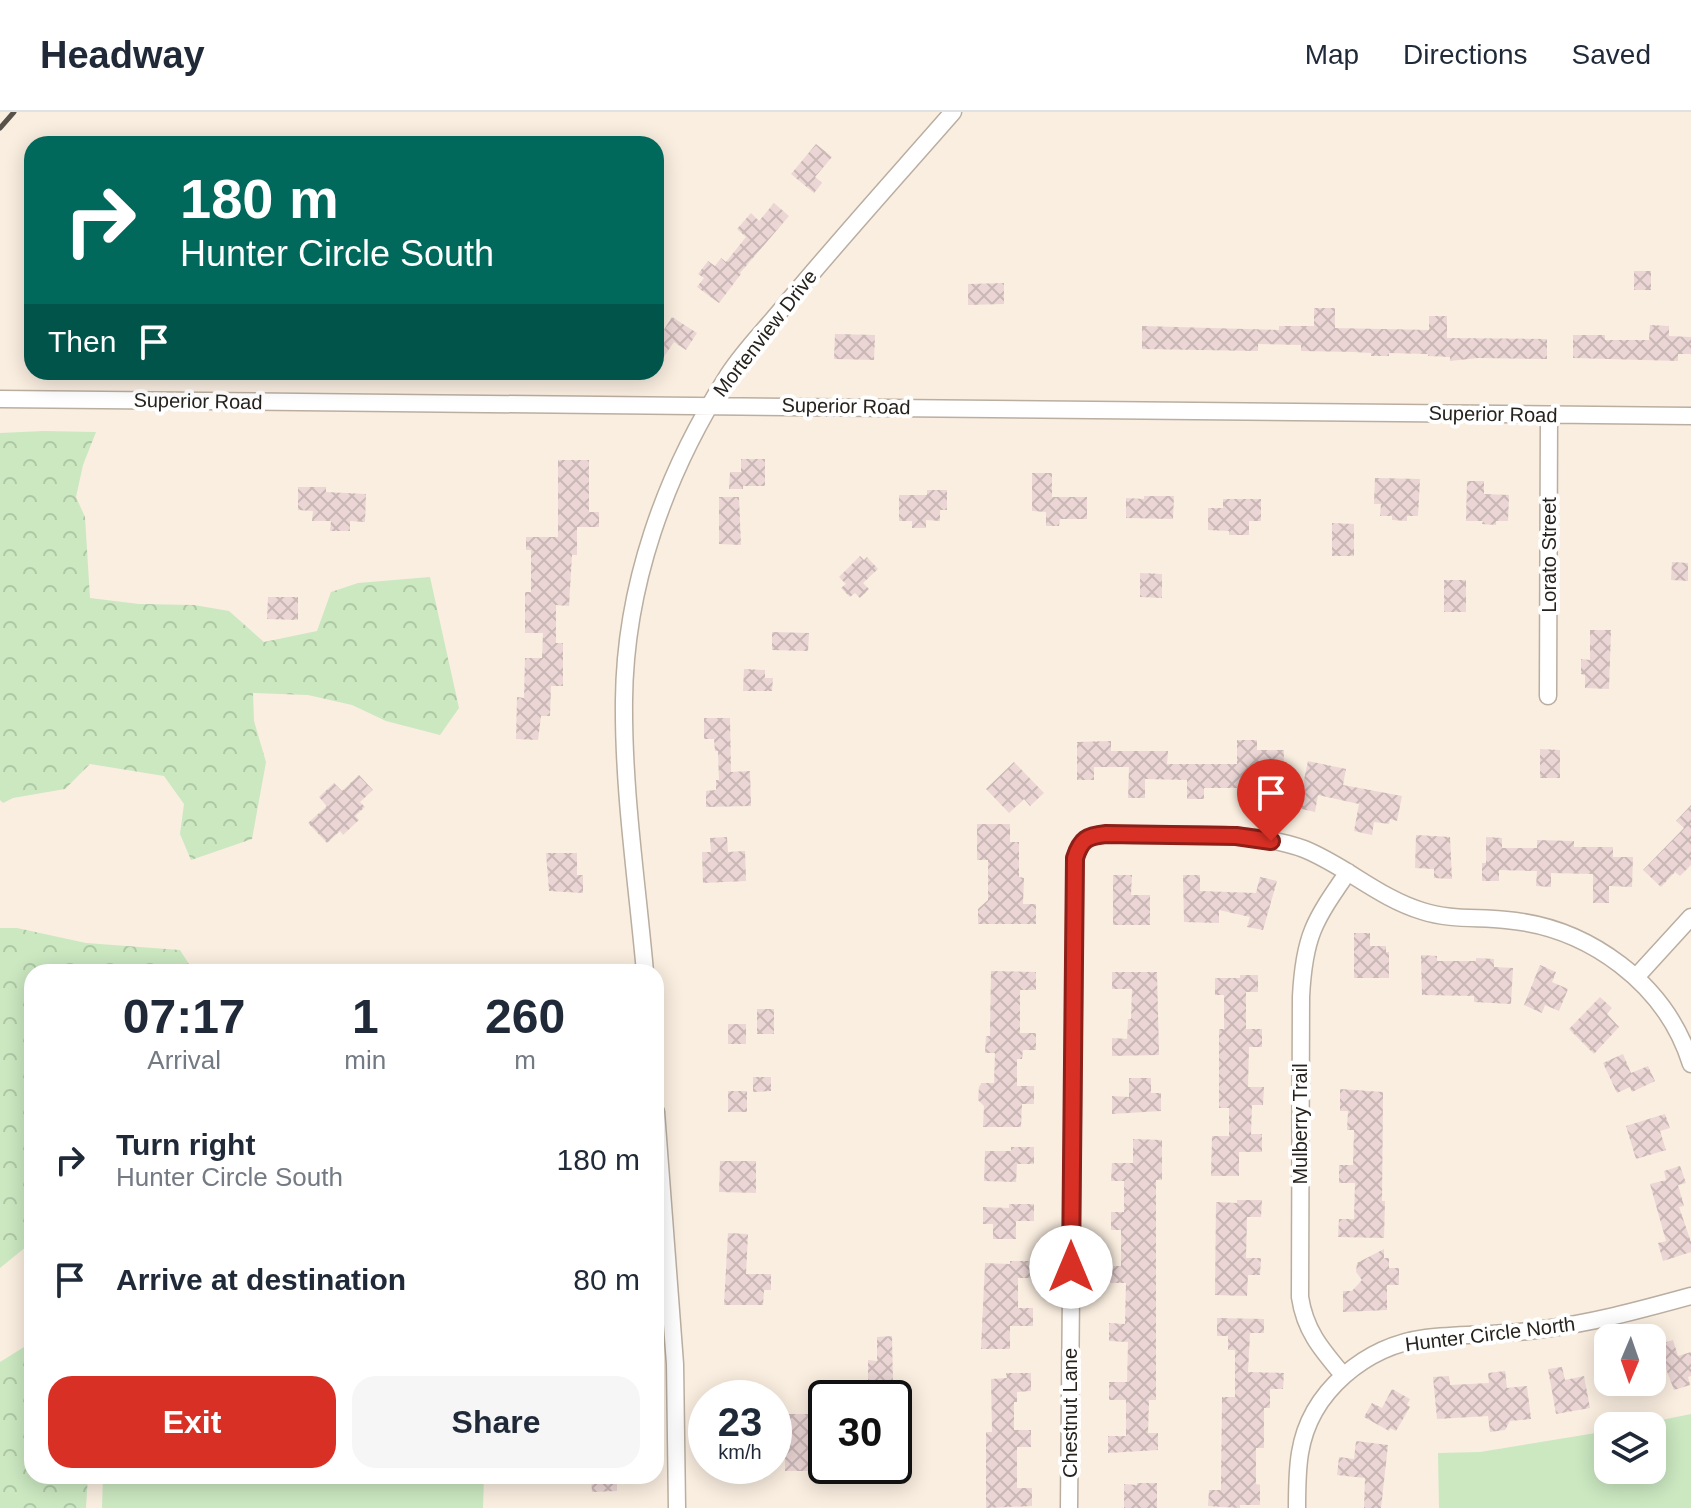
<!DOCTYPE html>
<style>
body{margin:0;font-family:Arial,sans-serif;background:#f6f6f7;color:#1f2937;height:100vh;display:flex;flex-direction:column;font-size:30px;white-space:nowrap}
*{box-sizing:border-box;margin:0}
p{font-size:26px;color:#747a83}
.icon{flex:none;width:44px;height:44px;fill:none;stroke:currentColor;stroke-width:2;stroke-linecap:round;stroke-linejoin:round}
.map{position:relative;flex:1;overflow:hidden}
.panel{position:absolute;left:24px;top:852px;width:640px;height:520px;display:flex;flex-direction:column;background:#fff;border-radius:24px;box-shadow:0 4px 20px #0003}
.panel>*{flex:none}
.guide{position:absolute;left:24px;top:24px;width:640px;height:244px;border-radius:24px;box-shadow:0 4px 20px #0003;background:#00695c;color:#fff;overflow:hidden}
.needle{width:52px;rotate:182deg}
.tools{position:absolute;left:1594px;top:1212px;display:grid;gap:16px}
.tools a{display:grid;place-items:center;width:72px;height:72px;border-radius:16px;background:#fff;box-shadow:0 4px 20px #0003;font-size:40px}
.speed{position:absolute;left:688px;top:1268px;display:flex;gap:16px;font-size:40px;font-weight:700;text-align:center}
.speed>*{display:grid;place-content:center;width:104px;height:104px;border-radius:50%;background:#fff;box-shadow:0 4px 20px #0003;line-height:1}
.speed small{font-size:20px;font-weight:400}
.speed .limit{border:4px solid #111;border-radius:12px;background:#fff;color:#111}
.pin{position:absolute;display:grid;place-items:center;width:68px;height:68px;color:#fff;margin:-82px -34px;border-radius:50% 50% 50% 0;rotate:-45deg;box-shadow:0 0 8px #0007}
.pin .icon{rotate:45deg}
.me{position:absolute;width:88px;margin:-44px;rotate:0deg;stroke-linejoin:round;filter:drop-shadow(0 0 6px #0008)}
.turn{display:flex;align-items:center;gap:28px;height:168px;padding:0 24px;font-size:36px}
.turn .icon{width:104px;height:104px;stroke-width:2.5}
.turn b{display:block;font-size:56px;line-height:68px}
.then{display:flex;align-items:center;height:76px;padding:0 24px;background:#0003;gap:16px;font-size:30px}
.eta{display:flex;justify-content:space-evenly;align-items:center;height:136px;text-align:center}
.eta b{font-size:48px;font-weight:700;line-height:56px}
.action{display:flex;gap:16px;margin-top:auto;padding:16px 24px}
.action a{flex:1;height:92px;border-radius:24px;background:#d93025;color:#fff;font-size:32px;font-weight:700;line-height:92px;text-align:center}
.action a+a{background:#f6f6f7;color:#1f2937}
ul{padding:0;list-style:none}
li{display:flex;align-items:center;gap:24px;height:120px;padding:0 24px}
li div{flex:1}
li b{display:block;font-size:30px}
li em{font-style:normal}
header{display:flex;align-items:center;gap:48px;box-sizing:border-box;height:112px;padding:0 40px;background:#fff;border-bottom:2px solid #e0e1e3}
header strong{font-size:38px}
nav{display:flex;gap:44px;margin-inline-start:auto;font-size:28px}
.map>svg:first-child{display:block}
.green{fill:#cbe8c1}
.forest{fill:url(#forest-crowns)}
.building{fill:url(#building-cross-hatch)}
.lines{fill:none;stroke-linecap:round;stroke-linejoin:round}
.minor-casing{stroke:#baaea1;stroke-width:19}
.minor{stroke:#fff;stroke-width:16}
.rail{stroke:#58524b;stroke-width:5}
.route-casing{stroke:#8d1f18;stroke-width:20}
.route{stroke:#d93025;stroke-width:14}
.labels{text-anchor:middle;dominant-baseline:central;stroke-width:8;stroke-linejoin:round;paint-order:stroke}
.street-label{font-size:20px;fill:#26221d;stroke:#fff}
</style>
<header>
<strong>Headway</strong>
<nav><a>Map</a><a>Directions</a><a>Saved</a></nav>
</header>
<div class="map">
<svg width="1691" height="1396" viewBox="0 0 1691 1396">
<defs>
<pattern id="forest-crowns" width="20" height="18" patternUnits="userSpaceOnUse" patternTransform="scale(2)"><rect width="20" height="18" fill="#cbe8c1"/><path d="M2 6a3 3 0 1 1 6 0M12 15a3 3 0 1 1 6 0" fill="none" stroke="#aec7a5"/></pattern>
<pattern id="building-cross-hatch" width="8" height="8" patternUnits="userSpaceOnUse" patternTransform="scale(2)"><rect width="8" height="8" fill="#ebd6d5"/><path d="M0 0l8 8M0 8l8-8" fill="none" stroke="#c9b7b6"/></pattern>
</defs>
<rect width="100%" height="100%" fill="#faeee0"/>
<path class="green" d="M1691,1302V1396H1439L1438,1341L1480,1340L1608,1319V1358H1652V1314H1632Z
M103,1364H484L483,1396H102Z"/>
<path class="forest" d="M43,319L96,320L83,353L76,385L85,405L90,486L139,492L194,493L229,499L264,530L317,519L331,480L358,471L430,465L459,596L440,623L386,609L352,593L308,583L253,581L254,609L266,650L252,727L191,748L180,722L184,692L164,664L90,652L65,677L13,686L3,691L0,688V321Z
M0,816H17L86,831L180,838L194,860H32V1130L0,1156Z
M32,1230V1364H88L86,1396H0V1250Z"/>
<path class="building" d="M816,32L832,45L815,65L822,71L814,81L791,62Z
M774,91L789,104L740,161L741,162L719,191L697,175L704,166L698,162L708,149L715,154L721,146L726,150L746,125L737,117L751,101L759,109Z
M1634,159H1651V178H1634Z
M1004,171V192L968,193V172Z
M1314,196H1335V216L1429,218V204H1447V226L1547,227V247L1478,246L1450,249V245L1428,244V242L1389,241V244H1371V241L1354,240L1301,239V233L1258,232V239L1142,237V214L1279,218V214H1314Z
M672,205L697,221L686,238L674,230L656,256V230Z
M1650,213L1669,214V224L1691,225V242H1678V249L1573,246V223H1605V228H1649Z
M835,222L875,223L874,248L834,247Z
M741,347H765V374H743V377H729L730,360H741Z
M558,348H589V400H599V415H577V443H572L569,494L556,493V531H563V574H551L550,604H541L538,628L516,627L517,585L524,586L525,546H542L543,521H525V480H531V438H526V425H558Z
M1032,361H1052V385H1087V407H1060L1059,414H1046V400L1032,399Z
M1375,366L1420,367L1418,404H1407V409L1392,408V404H1380L1381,392H1374Z
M1467,369H1484V382L1509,383L1508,409H1496V413L1482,412L1483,409H1466Z
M298,375H326V380L366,382L365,410L350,409V419H330L331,409H312L313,399L298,398Z
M927,378H947V398H940V409L926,408V416H912V409H899V383H927Z
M1144,384H1174L1173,407L1126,406V386L1144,387Z
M719,385H739L741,433L719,432Z
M1223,387H1261V409H1249V423H1229V419L1208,418V396H1223Z
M1332,411L1354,412V444H1332Z
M860,444L864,448L867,445L878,457L863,471L869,477L860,486L855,481L850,485L841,476L846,472L839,465Z
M1672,450L1688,451V469L1671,468Z
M1140,461L1162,462V486L1140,485Z
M1444,468H1466V500H1444Z
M268,485H298V508L267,507Z
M1590,518H1611L1609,577L1585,576V563L1581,562V547L1590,548Z
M772,520L809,521L808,539L772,538Z
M744,557L765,558V566H773L772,579H743Z
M704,606H730L731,660L750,659L751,694L706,695V679L716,678V668H719L718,639H715L714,627H704Z
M1237,628H1257V638H1284L1283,672H1256V686H1237V676H1204V687H1187V668L1145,667V686H1128L1129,655H1094V668H1077V630L1111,629V639H1168L1167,652H1237Z
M1540,637L1560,638V666H1540Z
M1308,649L1346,657L1343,673L1402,684L1397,709L1390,707L1389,712L1374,710L1372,723L1354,719L1359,692L1318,683L1315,700L1298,696Z
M1014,650L1044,681L1030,694L1024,687L1009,701L986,677Z
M359,663L373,678L360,690L365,695L355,704L359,708L343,723L340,719L327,731L308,711L327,694L319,685L334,671L342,679Z
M1691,693V753L1680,764L1675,760L1661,775L1643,758L1684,716L1676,709Z
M977,712H1010V730H1019V765L1024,766L1023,792H1036V812H978V797L988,788V748H977Z
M1416,723L1450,725L1452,767L1434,766V757L1415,756Z
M727,725L728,740L745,739L746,769L703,771L702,740H711L710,726Z
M1486,725L1502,726V736H1537V728L1574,729V735H1613V745H1633L1632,775L1609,774V791H1593V762L1551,761V775L1536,774L1537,759L1499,758V769H1482V751H1486Z
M546,741H577V763H583V781L549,779Z
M1113,763H1132L1131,783H1150V813H1113Z
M1183,763H1200V779L1256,781L1260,765L1277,769L1263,818L1247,815L1250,805L1219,798V811L1184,810Z
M1354,821H1370V834H1386V840H1389V866H1354Z
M1421,843L1437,844V849H1476V846L1494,847V855L1513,856L1511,892L1474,890V884L1422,883Z
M1540,853L1556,860L1552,870L1568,877L1559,899L1545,893L1542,901L1524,893Z
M991,859L1036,860V878H1020V921H1036V938H1023L1022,947H1017V974H1034V992H1022L1021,1015H983L984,994L978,988L979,975L982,971H994L995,941H985L986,924H990Z
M1112,860H1157L1159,943L1112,944V926L1127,927L1128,907H1131L1132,877H1112Z
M1240,863H1258V880H1246V917H1262V935H1249L1248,975H1264L1263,993H1252L1251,1022H1262V1040H1239V1064H1211L1212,1024H1229V996H1219V917H1224V883H1215V866H1240Z
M1600,885L1612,896L1607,902L1619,915L1594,942L1569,917Z
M757,897H774V922H757Z
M728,912H746V932H728Z
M1623,942L1631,961L1648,954L1655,969L1632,980L1630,975L1617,981L1603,951Z
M753,965H771V979L753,980Z
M1129,966H1151V981H1161V999L1112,1002V984L1129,985Z
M1340,977L1383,980L1382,1089H1385L1384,1126L1338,1125L1339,1107H1354L1355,1071H1339V1053H1353L1354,1018H1347L1348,999H1340Z
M728,979H747V1000H728Z
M1665,1002L1670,1016L1660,1019L1666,1038L1636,1047L1626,1014Z
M1133,1027L1162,1028V1068H1156V1288H1149L1148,1321H1158V1338L1108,1341V1324H1126V1288H1109V1270H1127L1128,1230L1109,1229V1211L1125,1212L1126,1171H1110V1154H1121V1118H1111V1100H1124V1069H1111L1112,1051H1133Z
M1011,1035H1034V1052H1017L1016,1070L984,1069L985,1039H1011Z
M720,1049H756V1081L719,1080Z
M1680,1054L1686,1071L1678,1073L1684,1094L1679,1095L1691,1130V1140L1663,1149L1658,1131L1666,1129L1650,1072L1666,1068L1664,1059Z
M1237,1088H1262L1261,1105H1247L1246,1146H1261L1260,1163H1248L1247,1184L1215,1183L1216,1090L1237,1091Z
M1009,1092H1034V1109H1016V1127H993V1112H983V1095L1009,1096Z
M728,1121L748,1122L746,1162H771V1178H764L763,1193H724Z
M1384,1137V1146H1389V1156H1399V1173H1387V1198L1343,1200V1179H1352L1362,1168L1356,1160L1357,1151Z
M1010,1149H1033V1166H1018V1196H1033V1214H1010V1237H981L985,1151L1010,1152Z
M1217,1206L1264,1207V1221H1250L1248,1260L1284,1261L1283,1277H1270V1296H1264V1336H1256V1372L1260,1373V1393H1240V1396L1208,1394L1209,1378H1221L1222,1285H1235V1238H1228V1224H1217Z
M892,1224L893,1271L868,1272V1248L877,1249V1225Z
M1673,1228L1678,1244L1691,1240V1264L1688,1265L1690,1273L1674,1278L1657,1233Z
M1562,1255L1565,1268L1584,1264L1590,1296L1556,1302L1548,1257Z
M1505,1259L1507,1276L1527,1274L1531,1307L1510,1309L1505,1318L1490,1320L1488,1304L1437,1307L1433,1265L1449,1264L1450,1273L1489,1271L1488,1261Z
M1006,1261H1031V1279L1017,1280V1290H1014V1318H1031V1335H1017V1376H1032V1394L986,1396V1320H992L991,1267L1007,1266Z
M1392,1277L1410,1287L1407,1293L1410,1295L1396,1319L1390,1316L1389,1319L1364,1305L1372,1291L1382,1296Z
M778,1302H820V1309H826V1332H821V1339H813V1359H785V1344H778Z
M1356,1329L1388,1333L1381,1396H1364L1365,1366L1337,1363L1339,1345L1354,1347Z
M591,1364H617V1379L592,1380Z
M1137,1371H1157V1396H1124V1372L1137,1373Z"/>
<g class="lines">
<defs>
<path id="minor" d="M0,287L1691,304
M1548,584L1549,303
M645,860C637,770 623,679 624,588C625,474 665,363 725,268C741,241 766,217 786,192C840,127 897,64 953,0
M1637,864L1691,805
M656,1000L675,1252L677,1396
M1343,1263C1322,1238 1305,1219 1300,1185L1301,885C1304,824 1314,809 1348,760
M1069,1396L1075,746C1081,727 1087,724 1106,722C1166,725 1249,716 1304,737C1346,754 1379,786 1422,799C1450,808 1477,805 1506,808C1589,815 1666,872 1691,952
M1297,1396C1297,1378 1297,1359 1300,1341C1310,1279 1366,1234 1426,1226C1462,1222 1500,1223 1536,1218C1589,1212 1640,1198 1691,1184"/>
</defs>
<use href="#minor" class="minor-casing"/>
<use href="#minor" class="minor"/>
<path class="rail" d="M0,16L14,0"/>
</g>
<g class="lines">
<defs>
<path id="route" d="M1071,1155L1075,746C1081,727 1087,724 1106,722L1236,724L1271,729"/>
</defs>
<use href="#route" class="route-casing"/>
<use href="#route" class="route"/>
</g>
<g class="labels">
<g class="street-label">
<text transform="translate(765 221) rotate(-52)">Mortenview Drive</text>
<text transform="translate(198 289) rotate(1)">Superior Road</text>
<text transform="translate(846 294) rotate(1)">Superior Road</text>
<text transform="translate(1493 302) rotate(1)">Superior Road</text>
<text transform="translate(1549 443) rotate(-90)">Lorato Street</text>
<text transform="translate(1300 1012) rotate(-90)">Mulberry Trail</text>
<text transform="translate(1490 1222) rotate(-7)">Hunter Circle North</text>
<text transform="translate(1070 1301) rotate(-90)">Chestnut Lane</text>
</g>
</g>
</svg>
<div class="tools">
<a><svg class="needle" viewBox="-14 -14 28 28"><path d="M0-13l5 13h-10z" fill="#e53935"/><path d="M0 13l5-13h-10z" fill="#747a83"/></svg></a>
<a><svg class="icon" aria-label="layers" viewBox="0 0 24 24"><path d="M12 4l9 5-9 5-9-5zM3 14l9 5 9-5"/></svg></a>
</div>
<div class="speed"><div>23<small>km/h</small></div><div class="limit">30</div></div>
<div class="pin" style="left:1271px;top:729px;background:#d93025"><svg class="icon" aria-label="arrive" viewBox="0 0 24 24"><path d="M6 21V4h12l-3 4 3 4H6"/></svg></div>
<svg class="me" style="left:1071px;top:1155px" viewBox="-20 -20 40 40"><circle r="19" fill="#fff"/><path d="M0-13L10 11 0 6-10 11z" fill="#d93025"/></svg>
<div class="guide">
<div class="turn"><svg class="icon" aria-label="right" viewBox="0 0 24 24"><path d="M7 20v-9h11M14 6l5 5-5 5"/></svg><div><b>180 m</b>Hunter Circle South</div></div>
<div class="then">Then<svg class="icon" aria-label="arrive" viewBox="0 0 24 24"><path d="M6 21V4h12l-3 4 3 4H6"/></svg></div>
</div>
<section class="panel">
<div class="eta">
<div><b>07:17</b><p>Arrival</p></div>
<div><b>1</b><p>min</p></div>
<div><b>260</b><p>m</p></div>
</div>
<ul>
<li><svg class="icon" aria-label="right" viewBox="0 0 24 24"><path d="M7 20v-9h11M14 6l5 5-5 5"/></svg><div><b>Turn right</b><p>Hunter Circle South</p></div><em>180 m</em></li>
<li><svg class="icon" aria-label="arrive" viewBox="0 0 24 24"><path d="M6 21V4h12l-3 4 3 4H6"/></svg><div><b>Arrive at destination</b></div><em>80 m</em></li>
</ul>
<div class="action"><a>Exit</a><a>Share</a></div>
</section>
</div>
